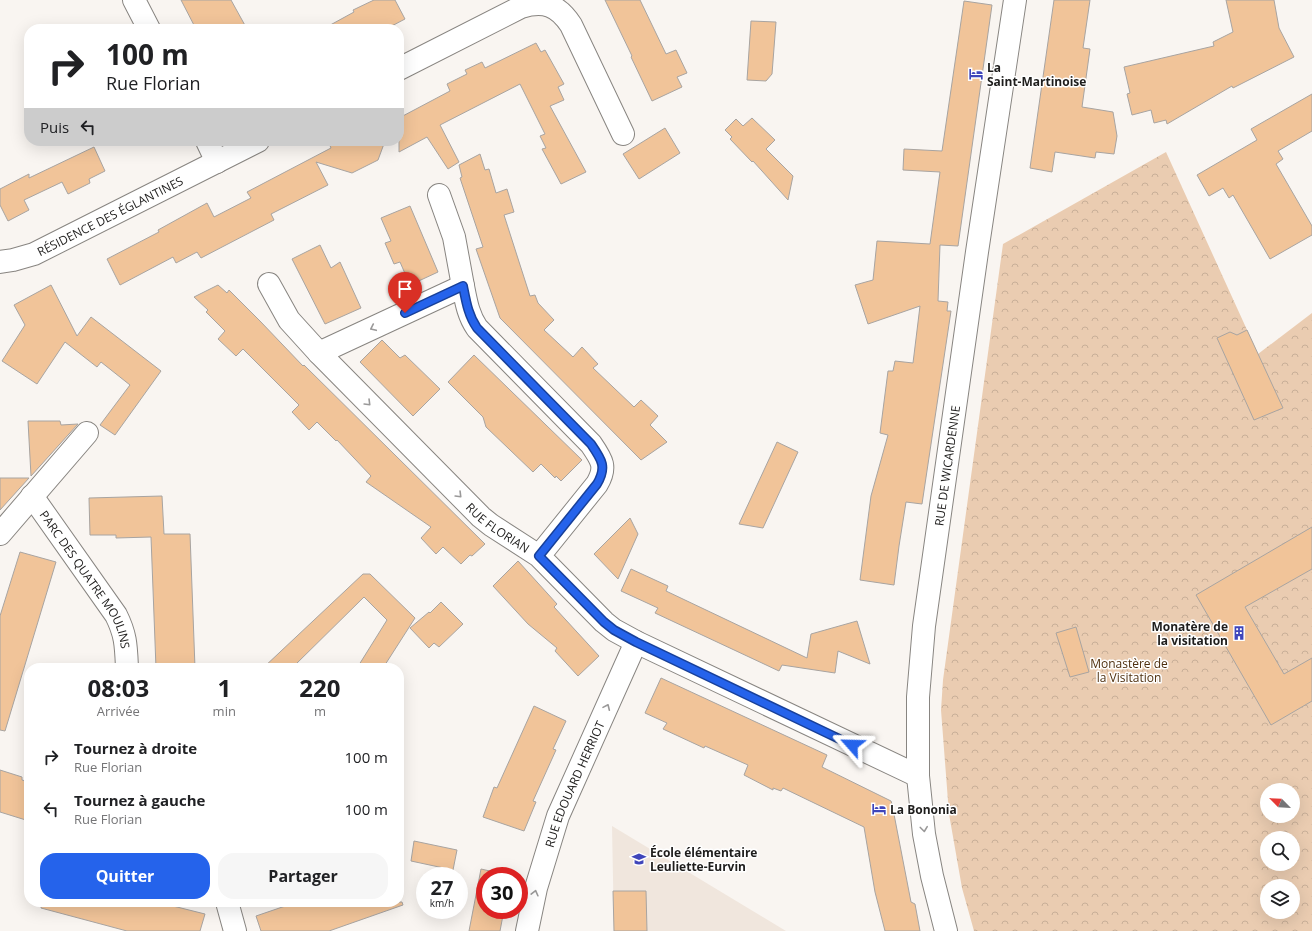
<!DOCTYPE html>
<html lang="fr">
<meta charset="utf-8">
<style>
body{margin:0;font-family:"Open Sans",sans-serif;background:#f6f6f6;color:#202124;height:100vh;display:flex;flex-direction:column;font-size:15px;white-space:nowrap}
*{box-sizing:border-box;margin:0}
p{font-size:13px;color:#757577}
.icon{flex:none;width:22px;height:22px;fill:none;stroke:currentColor;stroke-width:2;stroke-linecap:round;stroke-linejoin:round}
.map{position:relative;flex:1;overflow:hidden}
.drawer{position:absolute;left:24px;top:663px;width:380px;height:244px;display:flex;flex-direction:column;background:#fff;border-radius:16px;box-shadow:0 4px 16px #0002}
.drawer>*{flex:none}
.guide{position:absolute;left:24px;top:24px;width:380px;height:122px;border-radius:16px;box-shadow:0 4px 16px #0002;background:#fff;color:#202124;overflow:hidden}
.needle{width:26px;rotate:294deg}
.tools{position:absolute;left:1260px;top:783px;display:grid;gap:8px}
.tools a{display:grid;place-items:center;width:40px;height:40px;border-radius:50%;background:#fff;box-shadow:0 4px 16px #0002;font-size:20px}
.speed{position:absolute;left:416px;top:867px;display:flex;gap:8px;font-size:20px;font-weight:700;text-align:center}
.speed>*{display:grid;place-content:center;width:52px;height:52px;border-radius:50%;background:#fff;box-shadow:0 4px 16px #0002;line-height:1}
.speed small{font-size:10px;font-weight:400}
.speed .limit{border:6px solid #d22;background:#fff;color:#111}
.pin{position:absolute;display:grid;place-items:center;width:34px;height:34px;color:#fff;margin:-41px -17px;border-radius:50% 50% 50% 0;rotate:-45deg;box-shadow:0 0 4px #0007}
.pin .icon{rotate:45deg}
.me{position:absolute;width:44px;margin:-22px;rotate:295deg;stroke-linejoin:round;filter:drop-shadow(0 0 3px #0008)}
.turn{display:flex;align-items:center;gap:14px;height:84px;padding:0 16px;font-size:18px}
.turn .icon{width:52px;height:52px;stroke-width:2.5}
.turn b{display:block;font-size:28px;line-height:34px}
.then{display:flex;align-items:center;height:38px;padding:0 16px;background:#0003;gap:8px;font-size:15px}
.eta{display:flex;justify-content:space-evenly;align-items:center;height:68px;text-align:center}
.eta b{font-size:24px;font-weight:700;line-height:28px}
.cta{display:flex;gap:8px;margin-top:auto;padding:8px 16px}
.cta a{flex:1;height:46px;border-radius:16px;background:#2563eb;color:#fff;font-size:16px;font-weight:700;line-height:46px;text-align:center}
.cta a+a{background:#f6f6f6;color:#202124}
ul{padding:0;list-style:none}
li{display:flex;align-items:center;gap:12px;height:52px;padding:0 16px}
li div{flex:1}
li b{display:block;font-size:15px}
li em{font-style:normal}
.map>svg:first-child{display:block}
.built{fill:#f0e6dd}
.park{fill:url(#park-crowns);fill-rule:evenodd}
.building{fill:#f1c499;stroke:#a8a4a1}
.lines{fill:none;stroke-linecap:round;stroke-linejoin:round}
.minor-casing{stroke:#888581;stroke-width:24}
.minor{stroke:#fff;stroke-width:22}
.oneway{stroke:#9a9999}
.route-casing{stroke:#184099;stroke-width:10}
.route{stroke:#2563eb;stroke-width:7}
.labels{text-anchor:middle;dominant-baseline:central;stroke-width:3;stroke-linejoin:round;paint-order:stroke}
.poi-label{font-size:12px;font-weight:bold;fill:#1e1d1c;stroke:#fff;text-anchor:start}
.street-label{font-size:12px;fill:#1e1d1c;stroke:#fff}
.park-label{font-size:12px;fill:#4f300f;stroke:#fff}
</style>
<div class="map">
<svg width="1312" height="931" viewBox="0 0 1312 931">
<defs>
<pattern id="park-crowns" width="20" height="18" patternUnits="userSpaceOnUse"><rect width="20" height="18" fill="#eaccb1"/><path d="M2 6a3 3 0 1 1 6 0M12 15a3 3 0 1 1 6 0" fill="none" stroke="#c8af98"/></pattern>
</defs>
<rect width="100%" height="100%" fill="#f9f5f1"/>
<path class="built" d="M612,826L786,931H614Z"/>
<path class="park" d="M1166,152L1258,354L1312,313V931H974L962,888L949,814L941,710L943,680L1003,244ZM1267,790H1293V816H1267ZM1267,838H1293V864H1267ZM1267,886H1293V912H1267Z"/>
<path class="building" d="M181,0H231L247,29H196Z
M374,0H395L405,19L386,29H323L354,12L353,10Z
M605,0H640L666,54L676,50L687,73L677,77L682,87L652,101L631,57L632,56Z
M1054,0H1090L1083,48L1090,49L1082,107L1113,112L1117,136L1114,154L1096,152L1095,158L1055,152L1052,172L1030,168Z
M1226,0H1274L1279,28L1294,57L1233,88L1232,86L1167,124L1166,120L1154,123L1151,110L1132,115L1127,94L1130,93L1124,67L1214,46L1213,42L1233,32Z
M964,1L992,5L958,246L940,245L938,301L948,302L947,311H951L922,504L906,502L899,546L894,585L860,580L871,496L888,435L880,433L888,371H893L895,361L913,363L920,306L868,324L855,285L873,280L877,241L930,244L940,172L903,170L904,149L942,151Z
M751,21L776,22L772,74L766,81L747,80Z
M536,43L541,52L545,50L564,84L558,87L564,100L550,106L586,172L561,184L542,149L546,148L540,136L545,134L520,84L440,125L459,162L448,169L427,137L399,152V118L450,91L447,84L467,74L465,70L482,62L485,68Z
M1312,94V131L1278,151L1283,159L1276,164L1312,226V235L1270,259L1233,195L1229,198L1223,188L1209,196L1197,175L1257,140L1251,129Z
M752,118L775,140L766,149L793,176L788,200L753,161L752,162L730,139L732,137L725,130L736,119L743,126Z
M665,128L680,153L639,179L623,154Z
M328,141H385L378,160L352,173L316,162L328,185L271,214L274,220L201,258L197,252L176,263L173,257L120,285L107,259L159,232L158,230L207,203L214,217L251,198L247,192L331,148Z
M94,147L105,171L89,179L90,183L68,194L62,182L24,200L29,210L8,221L0,205V189L29,174V178Z
M480,154L485,170L489,169L496,193L507,189L514,212L504,215L530,296L535,295L538,303L554,320L544,330L573,357L582,347L598,364L593,368L634,407L641,400L658,416L650,425L667,442L641,460L500,318L476,249L483,247L460,178L462,177L459,165Z
M410,206L438,272L410,285L400,262L394,264L385,243L391,241L381,218Z
M320,245L331,268L340,262L361,308L325,324L292,259Z
M51,285L77,336L91,317L161,371L115,435L100,425L130,385L101,362L97,367L65,342L37,384L2,361L25,325L14,305Z
M218,285L227,293L229,290L260,321L303,366L304,365L485,544L472,556L470,555L461,564L443,547L436,554L421,538L431,527L366,482L371,476L337,440L336,441L317,422L309,430L292,412L299,405L243,349L236,356L218,339L225,331L206,312L208,310L194,297Z
M1247,330L1283,408L1254,420L1217,338L1230,332L1237,335Z
M382,340L400,358L405,355L440,389L413,416L360,362Z
M474,355L582,460L561,481L556,476L555,478L541,464L533,472L486,427L483,417L448,382Z
M28,421H60L61,425L78,424L31,476Z
M777,442L798,452L763,528L739,524Z
M0,478H29L0,510Z
M162,496L164,534H190L195,668H156L151,537L116,538V535H90L89,498Z
M630,518L638,534L618,579L594,554Z
M1312,527V569L1245,607L1284,674L1312,658V701L1271,725L1196,595Z
M20,552L56,562L5,731L0,730V616Z
M518,561L557,604L554,607L599,656L578,676L555,651L557,648L528,624L493,586Z
M631,569L668,586L666,591L807,658L811,634L857,621L870,664L838,651L835,673L782,665L779,671L655,613L658,608L621,591Z
M363,574H370L415,618L383,668H357L387,620L364,597L292,668H263Z
M441,602L463,624L439,647L434,643L429,648L410,628L429,612L430,613Z
M1076,627L1089,672L1070,677L1056,633Z
M661,678L827,755L822,767L891,801L892,804L911,902L915,904L920,931H885L875,892L864,827L783,788L781,791L773,788V790L744,775L748,765L705,746L704,748L663,729L667,723L645,713Z
M534,706L566,721L553,749L556,750L533,801L536,802L524,831L483,817L494,787L497,788Z
M0,770L22,777V780L29,782V821L0,812Z
M414,841L457,850L453,870L411,861Z
M481,869L512,876H485V910H504L500,931H469Z
M613,891H646L647,931H614Z
M42,902H174L173,906L205,914L200,931H127L41,908Z
M297,902H402L403,905L329,931H261L256,916Z"/>
<g class="lines">
<defs>
<g id="minor">
<path d="M134,0L149,29"/>
<path d="M399,69L521,7C544,0 558,5 571,25L623,134"/>
<path d="M207,141L217,162"/>
<path d="M439,195L454,237L463,286"/>
<path id="s1" d="M0,262L13,260L34,254L258,141"/>
<path d="M269,284L289,320L319,353"/>
<path id="s2" d="M32,496L116,615C126,635 126,646 127,668"/>
<path d="M0,534L87,433"/>
<path id="s3" d="M539,556L597,484C607,467 602,460 591,444L477,328C468,315 466,301 463,286L319,353L481,517L491,525L539,556L604,622L614,630L636,642L918,776"/>
<path d="M227,902L235,931"/>
<path id="s4" d="M527,931L536,888L558,816L636,642"/>
<path id="s5" d="M946,931L932,876L924,834L918,776V697L924,626L977,252L1015,0"/>
</g>
</defs>
<use href="#minor" class="minor-casing"/>
<use href="#minor" class="minor"/>
</g>
<defs><path id="oneway-chevron" d="M-2-3.5L2.5 0L-2 3.5" fill="none" stroke-width="1.6" stroke-linecap="round" stroke-linejoin="round"/></defs>
<g class="oneway">
<use href="#oneway-chevron" transform="translate(373 328) rotate(155)"/>
<use href="#oneway-chevron" transform="translate(368 403) rotate(45)"/>
<use href="#oneway-chevron" transform="translate(459 495) rotate(45)"/>
<use href="#oneway-chevron" transform="translate(607 707) rotate(-66)"/>
<use href="#oneway-chevron" transform="translate(924 829) rotate(83)"/>
<use href="#oneway-chevron" transform="translate(535 893) rotate(-76)"/>
</g>
<g class="lines">
<defs>
<path id="route" d="M405,313L463,286C466,301 468,315 477,328L591,444C602,460 607,467 597,484L539,556L604,622L614,630L636,642L852,745"/>
</defs>
<use href="#route" class="route-casing"/>
<use href="#route" class="route"/>
</g>
<defs>
<symbol id="hotel-bare" viewBox="-9 -9 18 18"><path d="M-6-4.5h1.5V1H6V5H4.5V3h-9V5H-6ZM-4 0a1.8 1.8 0 1 1 3.6 0ZM.5 0V-2.5h3Q6-2.5 6 0Z" fill="#3f45ba" stroke="#fff" stroke-width="2.5" paint-order="stroke"/></symbol>
<symbol id="building-bare" viewBox="-9 -9 18 18"><path d="M-4-6H4V6H1V3H-1V6H-4ZM-2.5-4.3h1.7v1.8h-1.7ZM.8-4.3h1.7v1.8H.8ZM-2.5-1h1.7V.8h-1.7ZM.8-1h1.7V.8H.8Z" fill="#3f45ba" stroke="#fff" stroke-width="2.5" paint-order="stroke"/></symbol>
<symbol id="school-bare" viewBox="-9 -9 18 18"><path d="M0-5L7-2L0 1L-7-2ZM-4 1L0 2.5L4 1V4Q0 6-4 4Z" fill="#3f45ba" stroke="#fff" stroke-width="2.5" paint-order="stroke"/></symbol>
</defs>
<g fill-rule="evenodd">
<use href="#hotel-bare" x="966" y="64" width="20" height="20"/>
<use href="#building-bare" x="1229" y="623" width="20" height="20"/>
<use href="#hotel-bare" x="869" y="799" width="20" height="20"/>
<use href="#school-bare" x="629" y="849" width="20" height="20"/>
</g>
<g class="labels">
<g class="poi-label">
<text x="987" y="67">La<tspan x="987" dy="14">Saint-Martinoise</tspan></text>
<text x="1228" y="626" text-anchor="end">Monatère de<tspan x="1228" dy="14">la visitation</tspan></text>
<text x="890" y="809">La Bononia</text>
<text x="650" y="852">École élémentaire<tspan x="650" dy="14">Leuliette-Eurvin</tspan></text>
</g>
<g class="street-label">
<text stroke="none"><textPath href="#s1" startOffset="120">RÉSIDENCE DES ÉGLANTINES</textPath></text>
<text stroke="none"><textPath href="#s5" startOffset="470">RUE DE WICARDENNE</textPath></text>
<text stroke="none"><textPath href="#s3" startOffset="753">RUE FLORIAN</textPath></text>
<text stroke="none"><textPath href="#s2" startOffset="100">PARC DES QUATRE MOULINS</textPath></text>
<text stroke="none"><textPath href="#s4" startOffset="155">RUE EDOUARD HERRIOT</textPath></text>
</g>
<g class="park-label">
<text x="1129" y="663">Monastère de<tspan x="1129" dy="14">la Visitation</tspan></text>
</g>
</g>
</svg>
<div class="tools">
<a><svg class="needle" viewBox="-14 -14 28 28"><path d="M0-13l5 13h-10z" fill="#e53935"/><path d="M0 13l5-13h-10z" fill="#757577"/></svg></a>
<a><svg class="icon" aria-label="search" viewBox="0 0 24 24"><circle cx="10" cy="10" r="6"/><path d="M15 15l6 6"/></svg></a>
<a><svg class="icon" aria-label="layers" viewBox="0 0 24 24"><path d="M12 4l9 5-9 5-9-5zM3 14l9 5 9-5"/></svg></a>
</div>
<div class="speed"><div>27<small>km/h</small></div><div class="limit">30</div></div>
<div class="pin" style="left:405px;top:313px;background:#d93025"><svg class="icon" aria-label="arrive" viewBox="0 0 24 24"><path d="M6 21V4h12l-3 4 3 4H6"/></svg></div>
<svg class="me" style="left:852px;top:745px" viewBox="-20 -20 40 40"><path d="M0-17L14 15 0 8-14 15z" fill="#2563eb" stroke="#fff" stroke-width="4"/></svg>
<div class="guide">
<div class="turn"><svg class="icon" aria-label="right" viewBox="0 0 24 24"><path d="M7 20v-9h11M14 6l5 5-5 5"/></svg><div><b>100 m</b>Rue Florian</div></div>
<div class="then">Puis<svg class="icon" aria-label="left" viewBox="0 0 24 24"><path d="M17 20v-9H6M10 6l-5 5 5 5"/></svg></div>
</div>
<section class="drawer">
<div class="eta">
<div><b>08:03</b><p>Arrivée</p></div>
<div><b>1</b><p>min</p></div>
<div><b>220</b><p>m</p></div>
</div>
<ul>
<li><svg class="icon" aria-label="right" viewBox="0 0 24 24"><path d="M7 20v-9h11M14 6l5 5-5 5"/></svg><div><b>Tournez à droite</b><p>Rue Florian</p></div><em>100 m</em></li>
<li><svg class="icon" aria-label="left" viewBox="0 0 24 24"><path d="M17 20v-9H6M10 6l-5 5 5 5"/></svg><div><b>Tournez à gauche</b><p>Rue Florian</p></div><em>100 m</em></li>
</ul>
<div class="cta"><a>Quitter</a><a>Partager</a></div>
</section>
</div>
